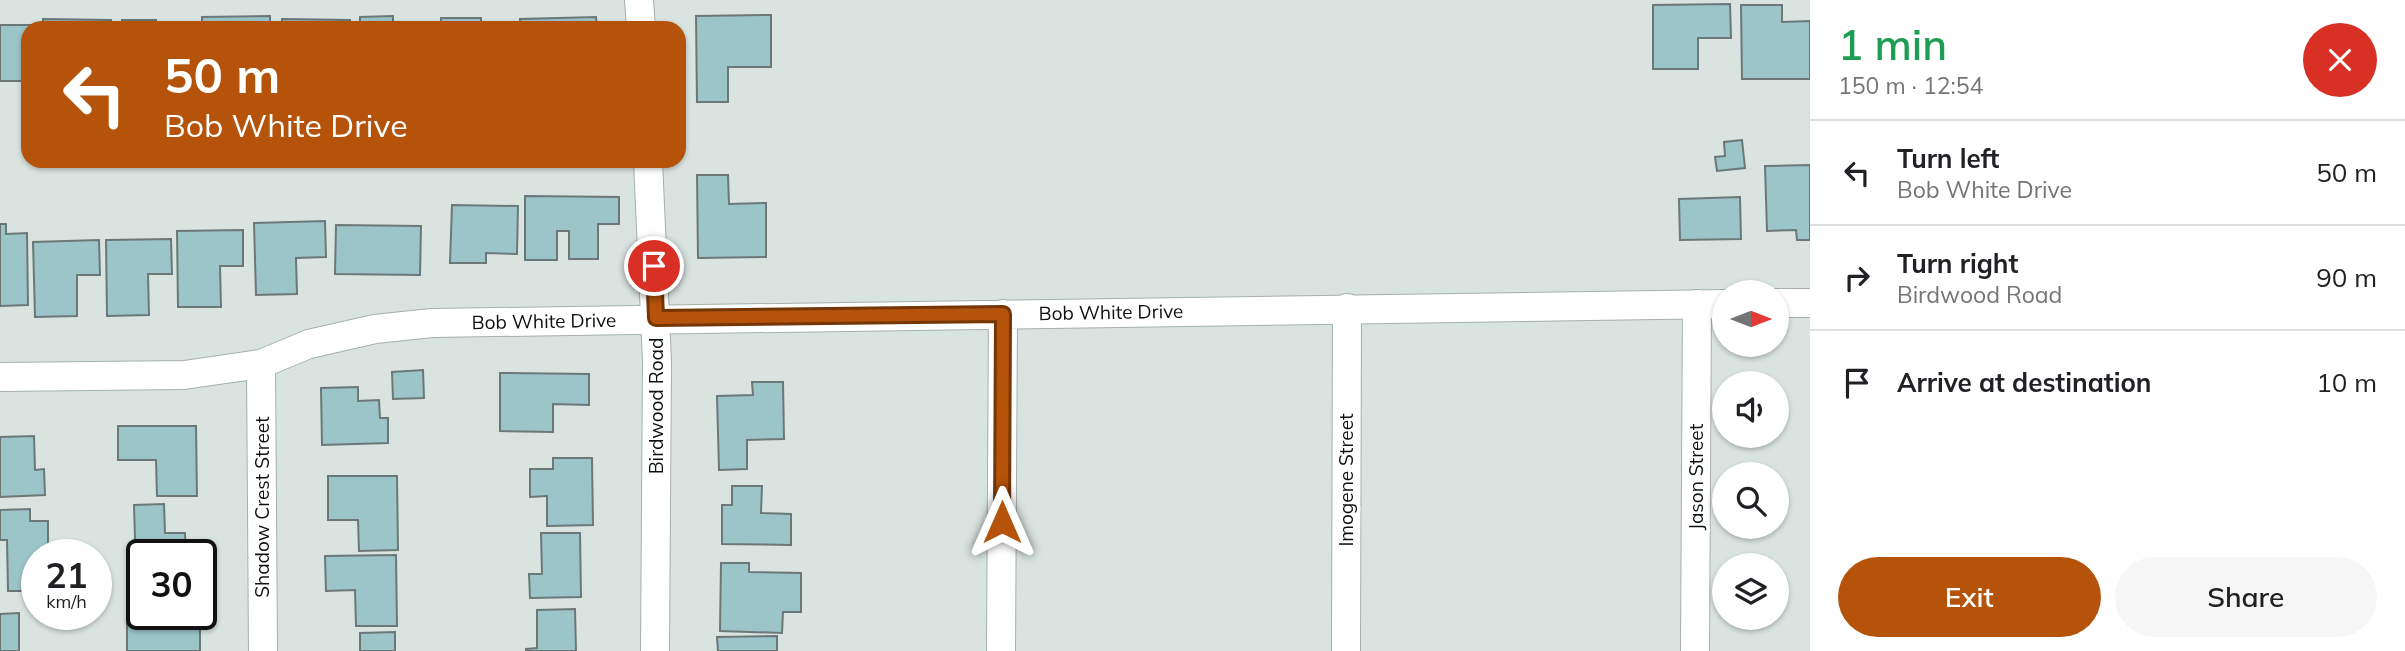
<!DOCTYPE html>
<meta charset="utf-8">
<style>
body{margin:0;font-family:Mulish,sans-serif;background:#f6f6f6;color:#202124;height:100vh;display:flex;flex-direction:column;font-size:26px;white-space:nowrap}
*{box-sizing:border-box;margin:0}
p{font-size:23px;color:#757577}
.icon{flex:none;width:38px;height:38px;fill:none;stroke:currentColor;stroke-width:2;stroke-linecap:round;stroke-linejoin:round}
.map{position:relative;flex:1;overflow:hidden}
.sheet{display:flex;flex-direction:column;background:#fff;width:595px}
.sheet>*{flex:none}
.top-card{position:absolute;left:21px;top:21px;width:665px;height:147px;border-radius:21px;box-shadow:0 2px 5px #0004;background:#b45309;color:#fff;overflow:hidden}
.needle{width:46px;rotate:90deg}
.controls{position:absolute;left:1712px;top:280px;display:grid;gap:14px}
.controls a{display:grid;place-items:center;width:77px;height:77px;border-radius:50%;background:#fff;box-shadow:0 2px 5px #0004;font-size:35px}
.speed{position:absolute;left:21px;top:539px;display:flex;gap:14px;font-size:35px;font-weight:700;text-align:center}
.speed>*{display:grid;place-content:center;width:91px;height:91px;border-radius:50%;background:#fff;box-shadow:0 2px 5px #0004;line-height:1}
.speed small{font-size:18px;font-weight:400}
.speed .limit{border:4px solid #111;border-radius:10px;background:#fff;color:#111}
.pin{position:absolute;display:grid;place-items:center;width:60px;height:60px;color:#fff;margin:-30px;border:4px solid #fff;border-radius:50%;box-shadow:0 2px 7px #0007}
.me{position:absolute;width:77px;margin:-38px;rotate:0deg;stroke-linejoin:round;filter:drop-shadow(0 0 5px #0008)}
.turn{display:flex;align-items:center;gap:24px;height:147px;padding:0 28px;font-size:32px}
.turn .icon{width:91px;height:91px;stroke-width:2.5}
.turn b{display:block;font-size:49px;line-height:60px}
.round{display:grid;place-items:center;flex:none;width:74px;height:74px;border-radius:37px;background:#f6f6f6}
.summary{display:flex;align-items:center;justify-content:space-between;height:119px;padding:0 28px}
h1{font-size:42px;font-weight:600;line-height:52px;color:#1e9e55}
.primary-button{display:flex;gap:14px;margin-top:auto;padding:14px 28px}
.primary-button a{flex:1;height:80px;border-radius:42px;background:#b45309;color:#fff;font-size:28px;font-weight:600;line-height:80px;text-align:center}
.primary-button a+a{background:#f6f6f6;color:#202124}
ul{padding:0;list-style:none}
li{display:flex;align-items:center;gap:21px;height:105px;padding:0 28px;border-top:2px solid #e0e0e0}
li div{flex:1}
li b{display:block;font-size:26px}
li em{font-style:normal}
main{display:flex;flex:1;min-height:0}
.map>svg:first-child{display:block}
.building{fill:#9cc5ca;stroke:#6c7778;stroke-width:2}
.lines{fill:none;stroke-linecap:round;stroke-linejoin:round}
.minor-casing{stroke:#a6b0ad;stroke-width:30}
.minor{stroke:#fff;stroke-width:28}
.route-casing{stroke:#753606;stroke-width:18}
.route{stroke:#b45309;stroke-width:12}
.labels{text-anchor:middle;dominant-baseline:central;stroke-width:7;stroke-linejoin:round;paint-order:stroke}
.street-label{font-size:19px;fill:#0d100f;stroke:#fff}
</style>
<main>
<div class="map">
<svg width="1810" height="651" viewBox="0 0 1810 651">
<rect width="100%" height="100%" fill="#d9e4e1"/>
<path class="building" d="M1730,4L1731,38H1698V69H1653V5Z
M1741,5H1782V22L1810,21V79H1742Z
M771,15V67H728V102H697L696,16Z
M270,16V28H202V17Z
M393,16V28H360V17Z
M596,17L597,28H520V19Z
M441,18H481V28H441Z
M43,19L111,20V28H43Z
M282,19L350,20V28H282Z
M122,20H156V28H122Z
M0,25H31V28H28V81H0Z
M1742,140L1745,168L1717,171L1715,157L1725,156L1724,142Z
M1810,165V240H1797L1796,230L1767,231L1765,166Z
M697,175H728L729,204L766,203V257L698,258Z
M525,196L619,197V224H598V259H569V231H557V260H525Z
M1740,197L1741,239L1680,240L1679,199Z
M452,205L518,206L517,254L486,253V263H450Z
M325,221L326,257L296,258L297,294L256,295L254,223Z
M0,224H6V234L27,233L28,305L0,306Z
M336,225L421,226L420,275L335,274Z
M243,230V266H220L221,307H178L177,231Z
M171,239L172,274H148L149,315L107,316L106,240Z
M99,240L100,275H77V316L35,317L33,242Z
M423,370L424,398L393,399L392,372Z
M500,373L589,374V405L553,404V432L500,431Z
M752,382H783L784,439L747,440V469L719,470L717,396L753,395Z
M358,387V401L379,400L380,418H388V443L322,445L321,388Z
M118,426H196L197,496H157L156,460H118Z
M34,436L35,470L44,469L45,495L0,497V437Z
M553,458H592L593,525L547,526V496L530,497V469H553Z
M328,476H397L398,550L359,551L358,520H328Z
M732,486H762L761,513L791,514V545L722,544V505H732Z
M164,504L165,533H185L186,555H142V573H136L134,505Z
M30,509V521H48V555H37V591H8L7,540H0V510Z
M541,533H580L581,597L530,598L529,574H542Z
M396,555L397,626H356L355,590L326,591L325,556Z
M721,563H749V572L801,573V612H783L782,633L720,631Z
M127,579H142V614H174V620H200V651H127Z
M575,609L576,651H526V649L537,648V610Z
M19,613V651H0V614Z
M395,632V651H360V633Z
M777,636V651H718L717,637Z"/>
<g class="lines">
<defs>
<path id="minor" d="M639,0L641,28
M648,161L657,361L655,651
M1776,303H1810
M261,364L263,651
M0,377L184,375L261,364L309,344L375,329L432,323L1724,304
M1001,651L1003,314
M1346,651L1347,308
M1695,651L1697,304"/>
</defs>
<use href="#minor" class="minor-casing"/>
<use href="#minor" class="minor"/>
</g>
<g class="lines">
<defs>
<path id="route" d="M654,266L656,318L1003,314L1002,522"/>
</defs>
<use href="#route" class="route-casing"/>
<use href="#route" class="route"/>
</g>
<g class="labels">
<g class="street-label">
<text transform="translate(1111 312) rotate(-1)">Bob White Drive</text>
<text transform="translate(544 321) rotate(-1)">Bob White Drive</text>
<text transform="translate(656 406) rotate(-90)">Birdwood Road</text>
<text transform="translate(1696 477) rotate(-90)">Jason Street</text>
<text transform="translate(1346 480) rotate(-90)">Imogene Street</text>
<text transform="translate(262 507) rotate(-90)">Shadow Crest Street</text>
</g>
</g>
</svg>
<div class="controls">
<a><svg class="needle" viewBox="-14 -14 28 28"><path d="M0-13l5 13h-10z" fill="#e53935"/><path d="M0 13l5-13h-10z" fill="#757577"/></svg></a>
<a><svg class="icon" aria-label="sound" viewBox="0 0 24 24"><path d="M4 9h4l5-4v14l-5-4H4zM17 9q2 3 0 6"/></svg></a>
<a><svg class="icon" aria-label="search" viewBox="0 0 24 24"><circle cx="10" cy="10" r="6"/><path d="M15 15l6 6"/></svg></a>
<a><svg class="icon" aria-label="layers" viewBox="0 0 24 24"><path d="M12 4l9 5-9 5-9-5zM3 14l9 5 9-5"/></svg></a>
</div>
<div class="speed"><div>21<small>km/h</small></div><div class="limit">30</div></div>
<div class="pin" style="left:654px;top:266px;background:#d93025"><svg class="icon" aria-label="arrive" viewBox="0 0 24 24"><path d="M6 21V4h12l-3 4 3 4H6"/></svg></div>
<svg class="me" style="left:1002px;top:522px" viewBox="-20 -20 40 40"><path d="M0-17L14 15 0 8-14 15z" fill="#b45309" stroke="#fff" stroke-width="4"/></svg>
<div class="top-card">
<div class="turn"><svg class="icon" aria-label="left" viewBox="0 0 24 24"><path d="M17 20v-9H6M10 6l-5 5 5 5"/></svg><div><b>50 m</b>Bob White Drive</div></div>
</div>
</div>
<section class="sheet">
<div class="summary"><div><h1>1 min</h1><p>150 m · 12:54</p></div><a class="round" style="background:#d93025;color:#fff"><svg class="icon" aria-label="close" viewBox="0 0 24 24"><path d="M6 6l12 12M18 6L6 18"/></svg></a></div>
<ul>
<li><svg class="icon" aria-label="left" viewBox="0 0 24 24"><path d="M17 20v-9H6M10 6l-5 5 5 5"/></svg><div><b>Turn left</b><p>Bob White Drive</p></div><em>50 m</em></li>
<li><svg class="icon" aria-label="right" viewBox="0 0 24 24"><path d="M7 20v-9h11M14 6l5 5-5 5"/></svg><div><b>Turn right</b><p>Birdwood Road</p></div><em>90 m</em></li>
<li><svg class="icon" aria-label="arrive" viewBox="0 0 24 24"><path d="M6 21V4h12l-3 4 3 4H6"/></svg><div><b>Arrive at destination</b></div><em>10 m</em></li>
</ul>
<div class="primary-button"><a>Exit</a><a>Share</a></div>
</section>
</main>
